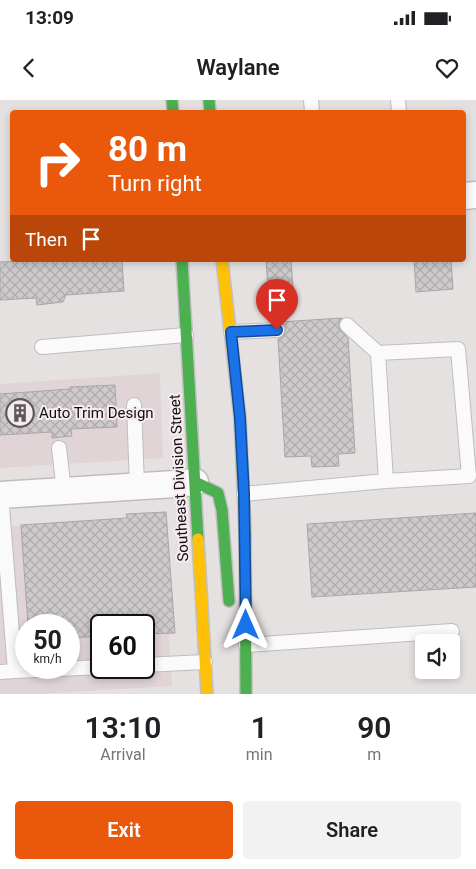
<!DOCTYPE html>
<style>
body{margin:0;font-family:Roboto,sans-serif;background:#f2f2f2;color:#202124;height:100vh;display:flex;flex-direction:column;font-size:19px;white-space:nowrap}
*{box-sizing:border-box;margin:0}
p{font-size:16px;color:#757577}
.icon{flex:none;width:28px;height:28px;fill:none;stroke:currentColor;stroke-width:2;stroke-linecap:round;stroke-linejoin:round}
.map{position:relative;height:594px;overflow:hidden}
.sheet{display:flex;flex-direction:column;background:#fff;flex:1}
.sheet>*{flex:none}
.top-card{position:absolute;left:10px;top:10px;width:456px;height:152px;border-radius:5px;box-shadow:0 2px 8px #0003;background:#ea580c;color:#fff;overflow:hidden}
.controls{position:absolute;left:415px;top:534px;display:grid;gap:10px}
.controls a{display:grid;place-items:center;width:45px;height:45px;border-radius:5px;background:#fff;box-shadow:0 2px 8px #0003;font-size:25px}
.speed{position:absolute;left:15px;top:514px;display:flex;gap:10px;font-size:25px;font-weight:700;text-align:center}
.speed>*{display:grid;place-content:center;width:65px;height:65px;border-radius:50%;background:#fff;box-shadow:0 2px 8px #0003;line-height:1}
.speed small{font-size:12px;font-weight:400}
.speed .limit{border:2px solid #111;border-radius:8px;background:#fff;color:#111}
.pin{position:absolute;display:grid;place-items:center;width:42px;height:42px;color:#fff;margin:-51px -21px;border-radius:50% 50% 50% 0;rotate:-45deg;box-shadow:0 0 5px #0007}
.pin .icon{rotate:45deg}
.me{position:absolute;width:55px;margin:-28px;rotate:0deg;stroke-linejoin:round;filter:drop-shadow(0 0 4px #0008)}
.turn{display:flex;align-items:center;gap:18px;height:105px;padding:0 15px;font-size:22px}
.turn .icon{width:65px;height:65px;stroke-width:2.5}
.turn b{display:block;font-size:35px;line-height:42px}
.then{display:flex;align-items:center;height:48px;padding:0 15px;background:#0003;gap:10px;font-size:19px}
.eta{display:flex;justify-content:space-evenly;align-items:center;height:85px;text-align:center}
.eta b{font-size:30px;font-weight:600;line-height:35px}
.action{display:flex;gap:10px;margin-top:auto;padding:10px 15px}
.action a{flex:1;height:58px;border-radius:5px;background:#ea580c;color:#fff;font-size:20px;font-weight:600;line-height:58px;text-align:center}
.action a+a{background:#f2f2f2;color:#202124}
.status{display:flex;justify-content:space-between;align-items:center;height:35px;padding:0 25px;background:#fff;direction:ltr}
.status svg{height:14px;fill:currentColor}
header{display:flex;justify-content:space-between;align-items:center;height:65px;padding:0 15px;background:#fff;font-size:22px;font-weight:600}
.map>svg:first-child{display:block}
.built{fill:#e1d4d6;fill-rule:evenodd}
.building{fill:url(#building-cross-hatch);stroke:#aaa6a6}
.lines{fill:none;stroke-linecap:round;stroke-linejoin:round}
.lane-casing{stroke:#c0bcbd;stroke-width:16}
.street-casing{stroke:#c0bcbd;stroke-width:29}
.fast-casing{stroke:#c2c0c0;stroke-width:14}
.slow-casing{stroke:#c2c0c0;stroke-width:14}
.lane{stroke:#fbfafa;stroke-width:14}
.street{stroke:#fbfafa;stroke-width:26}
.fast{stroke:#4caf50;stroke-width:11}
.slow{stroke:#ffc107;stroke-width:11}
.route-casing{stroke:#114b97;stroke-width:12}
.route{stroke:#1a73e8;stroke-width:9}
.labels{text-anchor:middle;dominant-baseline:central;stroke-width:4;stroke-linejoin:round;paint-order:stroke}
.poi-label{font-size:15px;fill:#120f10;stroke:#f6ebee;text-anchor:start}
.street-label{font-size:15px;fill:#120f10;stroke:#f6ebee}
</style>
<div class="status"><b>13:09</b><svg viewBox="0 0 49 12"><path d="M0 12V9h3v3zM5 12V6h3v6zM10 12V3h3v9zM15 12V0h3v12zM26 1h20v11H26zM47 4h2v5h-2z"/></svg></div>
<header><svg class="icon" aria-label="back" viewBox="0 0 24 24"><path d="M15 5l-7 7 7 7"/></svg>Waylane<svg class="icon" aria-label="heart" viewBox="0 0 24 24"><path d="M12 20l-8-8c-3-5 5-10 8-4 3-6 11-1 8 4z"/></svg></header>
<div class="map">
<svg width="476" height="594" viewBox="0 0 476 594">
<defs>
<pattern id="building-cross-hatch" width="8" height="8" patternUnits="userSpaceOnUse" patternTransform="scale(1.25)"><rect width="8" height="8" fill="#cecacb"/><path d="M0 0l8 8M0 8l8-8" fill="none" stroke="#b0acad"/></pattern>
</defs>
<rect width="100%" height="100%" fill="#e6e1e1"/>
<path class="built" d="M160,273L163,358L0,368V284Z
M161,417L172,586L39,594H0V427ZM26,525H69V568H26ZM101,525H144V568H101Z"/>
<path class="building" d="M37,160H122L124,191L66,195L63,202L37,205L36,198L0,200V162Z
M266,160H291L294,201L269,203Z
M414,160H451L453,189L416,192Z
M342,218L339,223V227L341,231L348,238L355,353L338,354L339,366L312,367L311,356L285,357L278,239L281,238L284,234L286,229L284,225L279,222Z
M115,285L117,327L71,329L72,336L52,338V332L0,335V294L70,289V287Z
M166,412L175,533L144,534V525H101V536L69,538V525H28L21,425L127,418L126,414Z
M476,413V487L312,497L307,424Z"/>
<g class="lines">
<defs>
<path id="lane" d="M311,0L312,12
M398,0L399,12
M347,225L378,253
M231,232L277,230
M42,247L186,235
M134,305L137,386
M59,348L64,391
M244,394L386,381L469,376L458,249L378,253L386,381
M246,545L452,531
M144,565L205,562
M15,571L101,567
M0,572L15,571L1,394"/>
<path id="street" d="M464,96L476,95
M0,395L175,384L195,382"/>
<path id="fast" d="M172,0L173,12
M209,0L210,12
M182,160L198,439
M195,382L218,393L222,410L229,501
M245,431L246,594"/>
<path id="slow" d="M222,160L240,318L245,431
M198,439L207,594"/>
</defs>
<use href="#lane" class="lane-casing"/>
<use href="#street" class="street-casing"/>
<use href="#fast" class="fast-casing"/>
<use href="#slow" class="slow-casing"/>
<use href="#lane" class="lane"/>
<use href="#street" class="street"/>
<use href="#fast" class="fast"/>
<use href="#slow" class="slow"/>
</g>
<g class="lines">
<defs>
<path id="route" d="M246,525L244,394L240,318L231,232L277,230"/>
</defs>
<use href="#route" class="route-casing"/>
<use href="#route" class="route"/>
</g>
<defs>
<symbol id="building-ring" viewBox="-11 -11 22 22"><circle r="9.5" fill="#f6ebee" stroke="#5c5859" stroke-width="1.5"/><path d="M-4-6H4V6H1V3H-1V6H-4ZM-2.5-4.3h1.7v1.8h-1.7ZM.8-4.3h1.7v1.8H.8ZM-2.5-1h1.7V.8h-1.7ZM.8-1h1.7V.8H.8Z" fill="#5c5859"/></symbol>
</defs>
<g fill-rule="evenodd">
<use href="#building-ring" x="4" y="297" width="32" height="32"/>
</g>
<g class="labels">
<g class="poi-label">
<text x="39" y="313">Auto Trim Design</text>
</g>
<g class="street-label">
<text transform="translate(179 378) rotate(-93)">Southeast Division Street</text>
</g>
</g>
</svg>
<div class="controls">
<a><svg class="icon" aria-label="sound" viewBox="0 0 24 24"><path d="M4 9h4l5-4v14l-5-4H4zM17 9q2 3 0 6"/></svg></a>
</div>
<div class="speed"><div>50<small>km/h</small></div><div class="limit">60</div></div>
<div class="pin" style="left:277px;top:230px;background:#d93025"><svg class="icon" aria-label="arrive" viewBox="0 0 24 24"><path d="M6 21V4h12l-3 4 3 4H6"/></svg></div>
<svg class="me" style="left:246px;top:525px" viewBox="-20 -20 40 40"><path d="M0-17L14 15 0 8-14 15z" fill="#1a73e8" stroke="#fff" stroke-width="4"/></svg>
<div class="top-card">
<div class="turn"><svg class="icon" aria-label="right" viewBox="0 0 24 24"><path d="M7 20v-9h11M14 6l5 5-5 5"/></svg><div><b>80 m</b>Turn right</div></div>
<div class="then">Then<svg class="icon" aria-label="arrive" viewBox="0 0 24 24"><path d="M6 21V4h12l-3 4 3 4H6"/></svg></div>
</div>
</div>
<section class="sheet">
<div class="eta">
<div><b>13:10</b><p>Arrival</p></div>
<div><b>1</b><p>min</p></div>
<div><b>90</b><p>m</p></div>
</div>
<div class="action"><a>Exit</a><a>Share</a></div>
</section>
